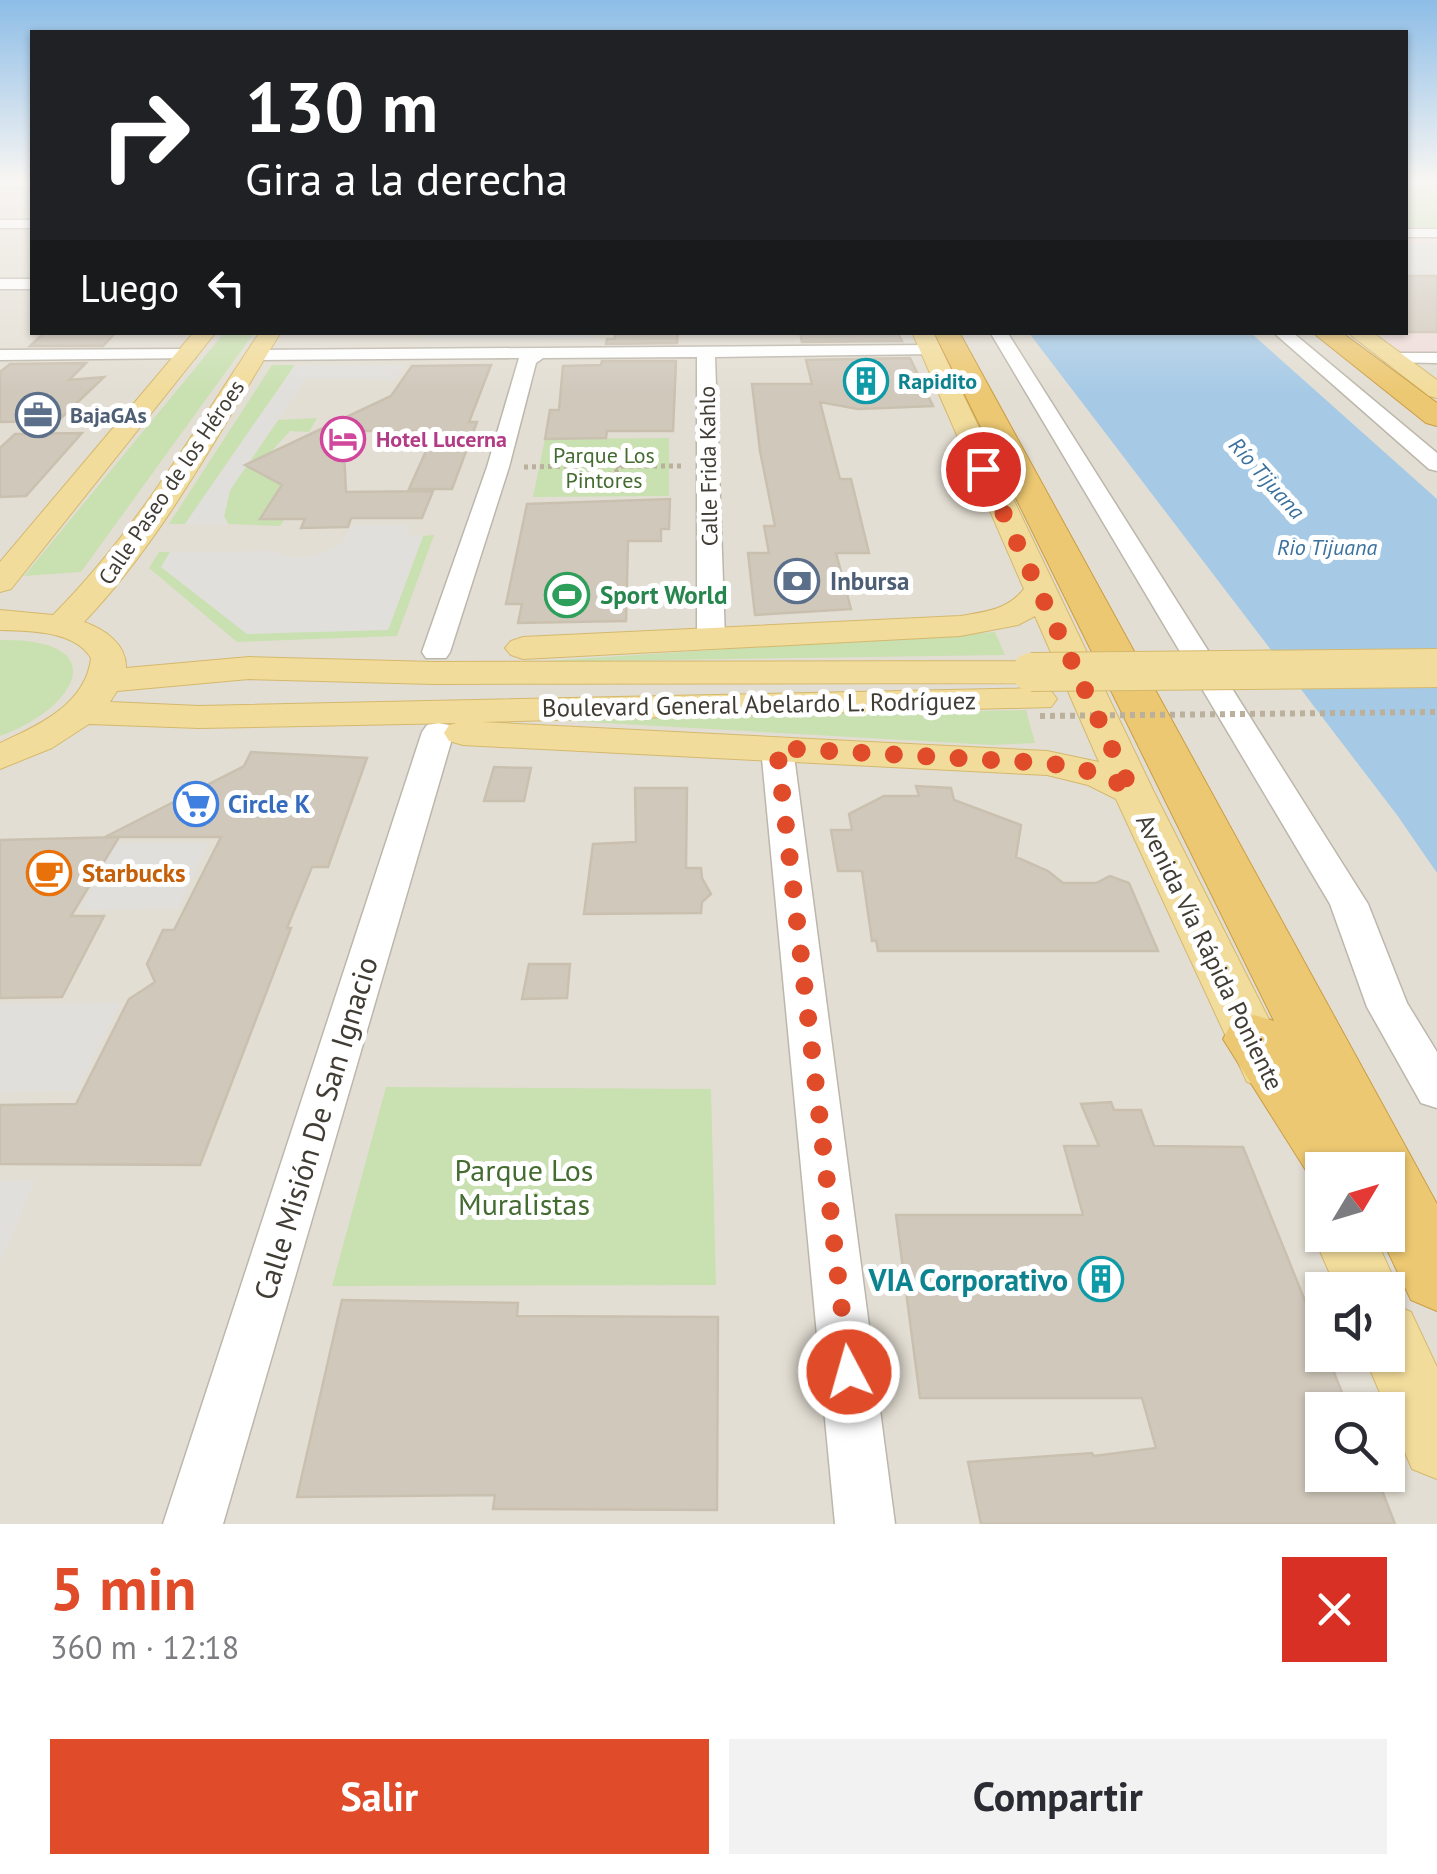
<!DOCTYPE html>
<html lang="es">
<meta charset="utf-8">
<style>
body{margin:0;font-family:"PT Sans",sans-serif;background:#f2f2f3;color:#2b2b33;height:100vh;display:flex;flex-direction:column;font-size:38px;white-space:nowrap}
*{box-sizing:border-box;margin:0}
p{font-size:32px;color:#7c7c81}
.icon{flex:none;width:55px;height:55px;fill:none;stroke:currentColor;stroke-width:2;stroke-linecap:round;stroke-linejoin:round}
.map{position:relative;height:1524px;overflow:hidden}
.panel{display:flex;flex-direction:column;background:#fff;flex:1}
.panel>*{flex:none}
.hud{position:absolute;left:30px;top:30px;width:1378px;height:305px;border-radius:0px;box-shadow:0 2px 8px #0004;background:#202124;color:#fff;overflow:hidden}
.needle{width:65px;rotate:52deg}
.fabs{position:absolute;left:1305px;top:1152px;display:grid;gap:20px}
.fabs a{display:grid;place-items:center;width:100px;height:100px;border-radius:0px;background:#fff;box-shadow:0 2px 8px #0004;font-size:50px}
.pin{position:absolute;display:grid;place-items:center;width:85px;height:85px;color:#fff;margin:-42px;border:5px solid #fff;border-radius:50%;box-shadow:0 2px 10px #0007}
.me{position:absolute;width:110px;margin:-55px;rotate:354deg;stroke-linejoin:round;filter:drop-shadow(0 0 8px #0008)}
.turn{display:flex;align-items:center;gap:35px;height:210px;padding:0 50px;font-size:45px}
.turn .icon{width:130px;height:130px;stroke-width:2.5}
.turn b{display:block;font-size:70px;line-height:85px}
.then{display:flex;align-items:center;height:95px;padding:0 50px;background:#0003;gap:20px;font-size:38px}
.round{display:grid;place-items:center;flex:none;width:105px;height:105px;border-radius:0px;background:#f2f2f3}
.headline{display:flex;align-items:center;justify-content:space-between;height:170px;padding:0 50px}
h1{font-size:60px;font-weight:800;line-height:75px;color:#e04c2a}
.primary-button{display:flex;gap:20px;margin-top:auto;padding:20px 50px}
.primary-button a{flex:1;height:115px;border-radius:0px;background:#e04c2a;color:#fff;font-size:40px;font-weight:800;line-height:115px;text-align:center}
.primary-button a+a{background:#f2f2f3;color:#2b2b33}
.map>svg:first-child{display:block}
.residential{fill:#e3ded3;fill-rule:evenodd}
.medical{fill:#efdcd8}
.green{fill:#c9e0b1}
.parking{fill:#e1dfdc}
.water{fill:#a6cae6}
.building{fill:#d0c8bb;stroke:#cac0af;stroke-width:2.5}
.lines{fill:none;stroke-linecap:round;stroke-linejoin:round}
.minor-casing{stroke:#bdb7ab;stroke-width:3}
.major-casing{stroke:#d4b96d;stroke-width:2}
.highway-casing{stroke:#ca9d44;stroke-width:2}
.path-far1{stroke:#bab09b;stroke-width:2.5;stroke-dasharray:2.5 2.5;stroke-linecap:butt}
.path{stroke:#bab09b;stroke-width:5;stroke-dasharray:4 4;stroke-linecap:butt}
.minor{fill:#fff;fill-rule:evenodd}
.major{fill:#f2dc9b;fill-rule:evenodd}
.highway{fill:#ecc872;fill-rule:evenodd}
.major-bridge-casing{stroke:#d4b96d;stroke-width:40;stroke-linecap:butt}
.path-bridge{stroke:#bab09b;stroke-width:6;stroke-dasharray:5 5;stroke-linecap:butt}
.major-bridge{stroke:#f2dc9b;stroke-width:38}
.route{stroke:#e04c2a;stroke-width:18;stroke-dasharray:0 32.4}
.labels{text-anchor:middle;dominant-baseline:central;stroke-width:10;stroke-linejoin:round;paint-order:stroke}
.far-culture-label{font-size:22px;font-weight:bold;fill:#0d838f;stroke:#fff;text-anchor:start}
.far-service-label{font-size:22px;font-weight:bold;fill:#4e5e75;stroke:#fff;text-anchor:start}
.far-hotel-label{font-size:22px;font-weight:bold;fill:#b23c85;stroke:#fff;text-anchor:start}
.far-park-label{font-size:22px;fill:#446b30;stroke:#fff}
.far-street-label{font-size:22px;fill:#413d35;stroke:#fff}
.far-water-label{font-size:22px;font-style:italic;fill:#3b719f;stroke:#fff}
.service-label{font-size:25px;font-weight:bold;fill:#4e5e75;stroke:#fff;text-anchor:start}
.leisure-label{font-size:25px;font-weight:bold;fill:#27864d;stroke:#fff;text-anchor:start}
.street-label{font-size:25px;fill:#413d35;stroke:#fff}
.shop-label{font-size:25px;font-weight:bold;fill:#366cbe;stroke:#fff;text-anchor:start}
.food-label{font-size:25px;font-weight:bold;fill:#c56008;stroke:#fff;text-anchor:start}
.near-street-label{font-size:30px;fill:#413d35;stroke:#fff}
.near-park-label{font-size:30px;fill:#446b30;stroke:#fff}
.near-culture-label{font-size:30px;font-weight:bold;fill:#0d838f;stroke:#fff;text-anchor:end}
</style>
<div class="map">
<svg width="1437" height="1524" viewBox="0 0 1437 1524">
<rect width="100%" height="100%" fill="#f0ece4"/>
<path class="residential" d="M0,180H32V332H1405V180H1437V1524H0ZM1322,1170H1388V1235H1322ZM1322,1290H1388V1355H1322ZM1322,1410H1388V1475H1322Z"/>
<path class="medical" d="M1405,237H1437V354L1393,352L1370,333L1405,332Z"/>
<path class="green" d="M1405,180H1431L1437,188V227H1405Z
M224,333H254L81,572L24,576Z
M272,365H295L185,524H169Z
M317,418L309,432L290,431L256,468L266,477L302,492L277,493L261,518L285,519L280,526L228,524L224,516L230,490L278,420Z
M669,438V496L533,497L545,439Z
M434,535L397,636L237,642L149,568L159,552H170L162,566L388,630L423,536Z
M995,632L1005,655L529,662Z
M0,640C115,638 78,708 0,736Z
M1026,710L1035,743L993,745L533,719Z
M386,1087L711,1089L716,1285L332,1286Z"/>
<path class="parking" d="M1405,243H1437V276H1405Z
M429,333V332L592,333L591,339L426,340Z
M295,365H403L395,380L307,378L230,490L224,516L228,524H185Z
M352,525H411L407,536H423L388,630L247,634L161,567L170,552L273,551L294,558L317,555L341,544Z
M115,843H209L178,908L80,910Z
M120,1003L77,1091L0,1092V1004Z
M35,1180L0,1263V1181Z"/>
<path class="water" d="M1029,333H1251L1437,499V873L1397,815Z"/>
<path class="building" d="M1405,276H1437V332H1405Z
M45,332H116L103,346H30Z
M615,332H678L677,343L606,344L607,339H615Z
M800,332H897L902,341L802,342Z
M910,358L933,406L858,409L820,402L840,479H851L869,553H836L851,609L755,615L748,553H769L764,526H775L760,451L752,384H812L806,360Z
M602,361H676L673,431H607L606,438L545,439L550,410H559L563,366L601,365Z
M86,363L69,380L104,377L58,421L0,422V372L10,364Z
M491,365L469,422H477L452,489H409L435,431H343L346,492L433,491L422,518H351L348,527L301,528L305,519H260L282,485L245,465L391,396L412,366Z
M82,433L26,496L0,497V448L15,434Z
M670,499L669,529H661V541H628L626,621L518,623L522,604H506L527,504Z
M251,752L367,758L328,867H312L287,928H291L200,1165L0,1164V1105L76,1104L129,999L155,982L147,964L163,930H174L221,837H105L244,766Z
M494,767L531,768L524,801H484Z
M916,786L951,788L954,800L1021,825L1016,857L1048,871L1063,883H1096L1110,876L1129,883L1158,951H878L876,940L872,941L862,871H838L831,830H852L849,814L884,796H919Z
M635,788H687L686,868H701L702,878L711,894L702,902L701,913L584,914L593,844L636,842Z
M119,837L71,916H104L62,997L0,998V840Z
M529,964H570L567,998L522,999Z
M1111,1102L1114,1110H1141L1154,1146L1243,1147L1322,1343V1355H1327L1349,1410H1322V1475H1376L1395,1524H981L968,1462L1092,1453L1094,1456L1156,1448L1142,1398H920L896,1215H1083L1064,1146H1099L1081,1104Z
M342,1300L518,1303L517,1316L718,1317L717,1510L493,1509L495,1495L297,1497Z"/>
<g class="lines">
<defs>
<path id="minor" d="M0,180H32V187H0Z
M0,220H32V228H0Z
M1405,229H1437V237H1405Z
M0,279H32V289H0Z
M990,332H1007L1368,904L1407,1003L1437,1052V1108L1421,1103L1367,1007L1330,904Z
M1273,332H1292L1437,453V471L1429,469Z
M930,345L939,350L936,354L715,357L725,638L711,646L697,638V357L543,358L536,363L509,467L450,652L446,658H426L422,652L487,467L519,358L256,360L247,355L256,350Z
M189,349L195,350V358L0,360V350Z
M1391,353H1437V363L1385,362V354Z
M438,723L449,725L454,732L223,1524H163L422,732L427,725Z
M777,738L788,741L793,748L895,1524H835L761,748L766,741Z"/>
<path id="major" d="M0,180H11L0,186Z
M194,332H216L11,589L0,592V562Z
M260,332H281C219,431 165,537 84,622C104,629 127,644 126,668L249,657L434,662L1025,661L1038,664L1043,672L1038,680L1025,683L434,684L249,679L117,691L110,702L199,706L1038,688L1051,691L1057,699L1051,707L481,722L1047,751L1099,762L1035,616L1018,625L960,636L523,659L511,655L505,648L511,641L523,637L960,616C985,612 1007,610 1024,589L912,332H933L1154,792L1293,1067L1285,1082L1266,1088L1247,1082L1116,799L1088,785L1047,775L463,745L449,741L444,733L449,725L457,723L199,728L89,724L52,748L0,769V743C38,726 86,704 91,658C74,630 29,631 0,630V610L53,615C137,531 194,430 260,332Z
M1347,332H1372L1437,380V398L1429,396Z
M1322,1215V1235H1374L1399,1290L1393,1304L1411,1312L1437,1367V1479L1412,1469L1364,1355H1388V1290H1337L1313,1235Z"/>
<path id="highway" d="M934,332H959L1437,1204V1311L1411,1300L1380,1235H1388V1170H1322V1192L1319,1191L1223,1039L1232,1022L1254,1015L1274,1021Z
M1312,332H1341L1437,403V426L1426,423Z"/>
</defs>
<use href="#minor" class="minor-casing"/>
<use href="#major" class="major-casing"/>
<use href="#highway" class="highway-casing"/>
<path class="path-far1" d="M1405,181L1410,180"/>
<path class="path" d="M587,459L615,461L620,470L603,477L575,473L573,466Z
M621,466H685
M524,467L573,466"/>
<use href="#minor" class="minor"/>
<use href="#major" class="major"/>
<use href="#highway" class="highway"/>
<defs>
<path id="major-bridge" d="M1031,672L1437,668"/>
</defs>
<use href="#major-bridge" class="major-bridge-casing"/>
<path class="path-bridge" d="M1040,716L1437,712"/>
<use href="#major-bridge" class="major-bridge"/>
</g>
<linearGradient id="sky" x2="0" y2="1"><stop stop-color="#8dbde7"/><stop offset="0.46" stop-color="#f8f6f3"/><stop offset="1" stop-color="#f8f6f3" stop-opacity="0"/></linearGradient>
<rect width="1437" height="393" fill="url(#sky)"/>
<g class="lines">
<path class="route" d="M849,1372L777,748L1047,763C1079,768 1106,773 1132,792L983,469"/>
</g>
<defs>
<symbol id="building-ring" viewBox="-11 -11 22 22"><circle r="9.5" fill="#fff" stroke="#0f9aa8" stroke-width="1.5"/><path d="M-4-6H4V6H1V3H-1V6H-4ZM-2.5-4.3h1.7v1.8h-1.7ZM.8-4.3h1.7v1.8H.8ZM-2.5-1h1.7V.8h-1.7ZM.8-1h1.7V.8H.8Z" fill="#0f9aa8"/></symbol>
<symbol id="office-ring" viewBox="-11 -11 22 22"><circle r="9.5" fill="#fff" stroke="#5c6f8a" stroke-width="1.5"/><path d="M-6-3h4V-5.5h4V-3h4V5H-6ZM-1-4.5V-3h2v-1.5ZM-6 0V1H6V0Z" fill="#5c6f8a"/></symbol>
<symbol id="hotel-ring" viewBox="-11 -11 22 22"><circle r="9.5" fill="#fff" stroke="#d1479c" stroke-width="1.5"/><path d="M-6-4.5h1.5V1H6V5H4.5V3h-9V5H-6ZM-4 0a1.8 1.8 0 1 1 3.6 0ZM.5 0V-2.5h3Q6-2.5 6 0Z" fill="#d1479c"/></symbol>
<symbol id="bank-ring" viewBox="-11 -11 22 22"><circle r="9.5" fill="#fff" stroke="#5c6f8a" stroke-width="1.5"/><path d="M-6-4H6V4H-6ZM0-2.3a2.3 2.3 0 1 0 0 4.6a2.3 2.3 0 1 0 0-4.6Z" fill="#5c6f8a"/></symbol>
<symbol id="stadium-ring" viewBox="-11 -11 22 22"><circle r="9.5" fill="#fff" stroke="#2e9e5b" stroke-width="1.5"/><path d="M0-5a6.5 5 0 1 0 0 10a6.5 5 0 1 0 0-10ZM-3.5-1.8h7v3.6h-7Z" fill="#2e9e5b"/></symbol>
<symbol id="supermarket-ring" viewBox="-11 -11 22 22"><circle r="9.5" fill="#fff" stroke="#3f7fe0" stroke-width="1.5"/><path d="M-6-5.5h2.5l.6 2H6L4.5 2H-2.5L-4.4-4H-6ZM-1.5 3.2a1.3 1.3 0 1 0 .1 0ZM3 3.2a1.3 1.3 0 1 0 .1 0Z" fill="#3f7fe0"/></symbol>
<symbol id="cafe-ring" viewBox="-11 -11 22 22"><circle r="9.5" fill="#fff" stroke="#e8710a" stroke-width="1.5"/><path d="M-5.5-4.5H6V0H3Q3 3.5 0 3.5H-2.5Q-5.5 3.5-5.5 0ZM3-3.2v2h1.7v-2ZM-6 4.5H4V6H-6Z" fill="#e8710a"/></symbol>
</defs>
<g fill-rule="evenodd">
<use href="#building-ring" x="841" y="356" width="50" height="50"/>
<use href="#office-ring" x="13" y="390" width="50" height="50"/>
<use href="#hotel-ring" x="318" y="414" width="50" height="50"/>
<use href="#bank-ring" x="772" y="556" width="50" height="50"/>
<use href="#stadium-ring" x="542" y="570" width="50" height="50"/>
<use href="#supermarket-ring" x="171" y="779" width="50" height="50"/>
<use href="#cafe-ring" x="24" y="848" width="50" height="50"/>
<use href="#building-ring" x="1076" y="1254" width="50" height="50"/>
</g>
<g class="labels">
<g class="far-culture-label">
<text x="898" y="381">Rapidito</text>
</g>
<g class="far-service-label">
<text x="70" y="415">BajaGAs</text>
</g>
<g class="far-hotel-label">
<text x="376" y="439">Hotel Lucerna</text>
</g>
<g class="far-park-label">
<text x="604" y="455">Parque Los<tspan x="604" dy="25">Pintores</tspan></text>
</g>
<g class="far-street-label">
<text transform="translate(708 466) rotate(-91)">Calle Frida Kahlo</text>
<text transform="translate(171 482) rotate(-56)">Calle Paseo de los Héroes</text>
</g>
<g class="far-water-label">
<text transform="translate(1267 478) rotate(48)">Río Tijuana</text>
<text x="1327" y="547">Rio Tijuana</text>
</g>
<g class="service-label">
<text x="830" y="581">Inbursa</text>
</g>
<g class="leisure-label">
<text x="600" y="595">Sport World</text>
</g>
<g class="street-label">
<text transform="translate(759 704) rotate(-1)">Boulevard General Abelardo L. Rodríguez</text>
<text transform="translate(1210 952) rotate(64)">Avenida Vía Rápida Poniente</text>
</g>
<g class="shop-label">
<text x="228" y="804">Circle K</text>
</g>
<g class="food-label">
<text x="82" y="873">Starbucks</text>
</g>
<g class="near-street-label">
<text transform="translate(315 1128) rotate(-73)">Calle Misión De San Ignacio</text>
</g>
<g class="near-park-label">
<text x="524" y="1169">Parque Los<tspan x="524" dy="34">Muralistas</tspan></text>
</g>
<g class="near-culture-label">
<text x="1068" y="1279">VIA Corporativo</text>
</g>
</g>
</svg>
<div class="fabs">
<a><svg class="needle" viewBox="-14 -14 28 28"><path d="M0-13l5 13h-10z" fill="#e53935"/><path d="M0 13l5-13h-10z" fill="#7c7c81"/></svg></a>
<a><svg class="icon" aria-label="sound" viewBox="0 0 24 24"><path d="M4 9h4l5-4v14l-5-4H4zM17 9q2 3 0 6"/></svg></a>
<a><svg class="icon" aria-label="search" viewBox="0 0 24 24"><circle cx="10" cy="10" r="6"/><path d="M15 15l6 6"/></svg></a>
</div>
<div class="pin" style="left:983px;top:469px;background:#d93025"><svg class="icon" aria-label="arrive" viewBox="0 0 24 24"><path d="M6 21V4h12l-3 4 3 4H6"/></svg></div>
<svg class="me" style="left:849px;top:1372px" viewBox="-20 -20 40 40"><circle r="17" fill="#e04c2a" stroke="#fff" stroke-width="3"/><path d="M0-11L8 9 0 5-8 9z" fill="#fff"/></svg>
<div class="hud">
<div class="turn"><svg class="icon" aria-label="right" viewBox="0 0 24 24"><path d="M7 20v-9h11M14 6l5 5-5 5"/></svg><div><b>130 m</b>Gira a la derecha</div></div>
<div class="then">Luego<svg class="icon" aria-label="left" viewBox="0 0 24 24"><path d="M17 20v-9H6M10 6l-5 5 5 5"/></svg></div>
</div>
</div>
<section class="panel">
<div class="headline"><div><h1>5 min</h1><p>360 m · 12:18</p></div><a class="round" style="background:#d93025;color:#fff"><svg class="icon" aria-label="close" viewBox="0 0 24 24"><path d="M6 6l12 12M18 6L6 18"/></svg></a></div>
<div class="primary-button"><a>Salir</a><a>Compartir</a></div>
</section>
